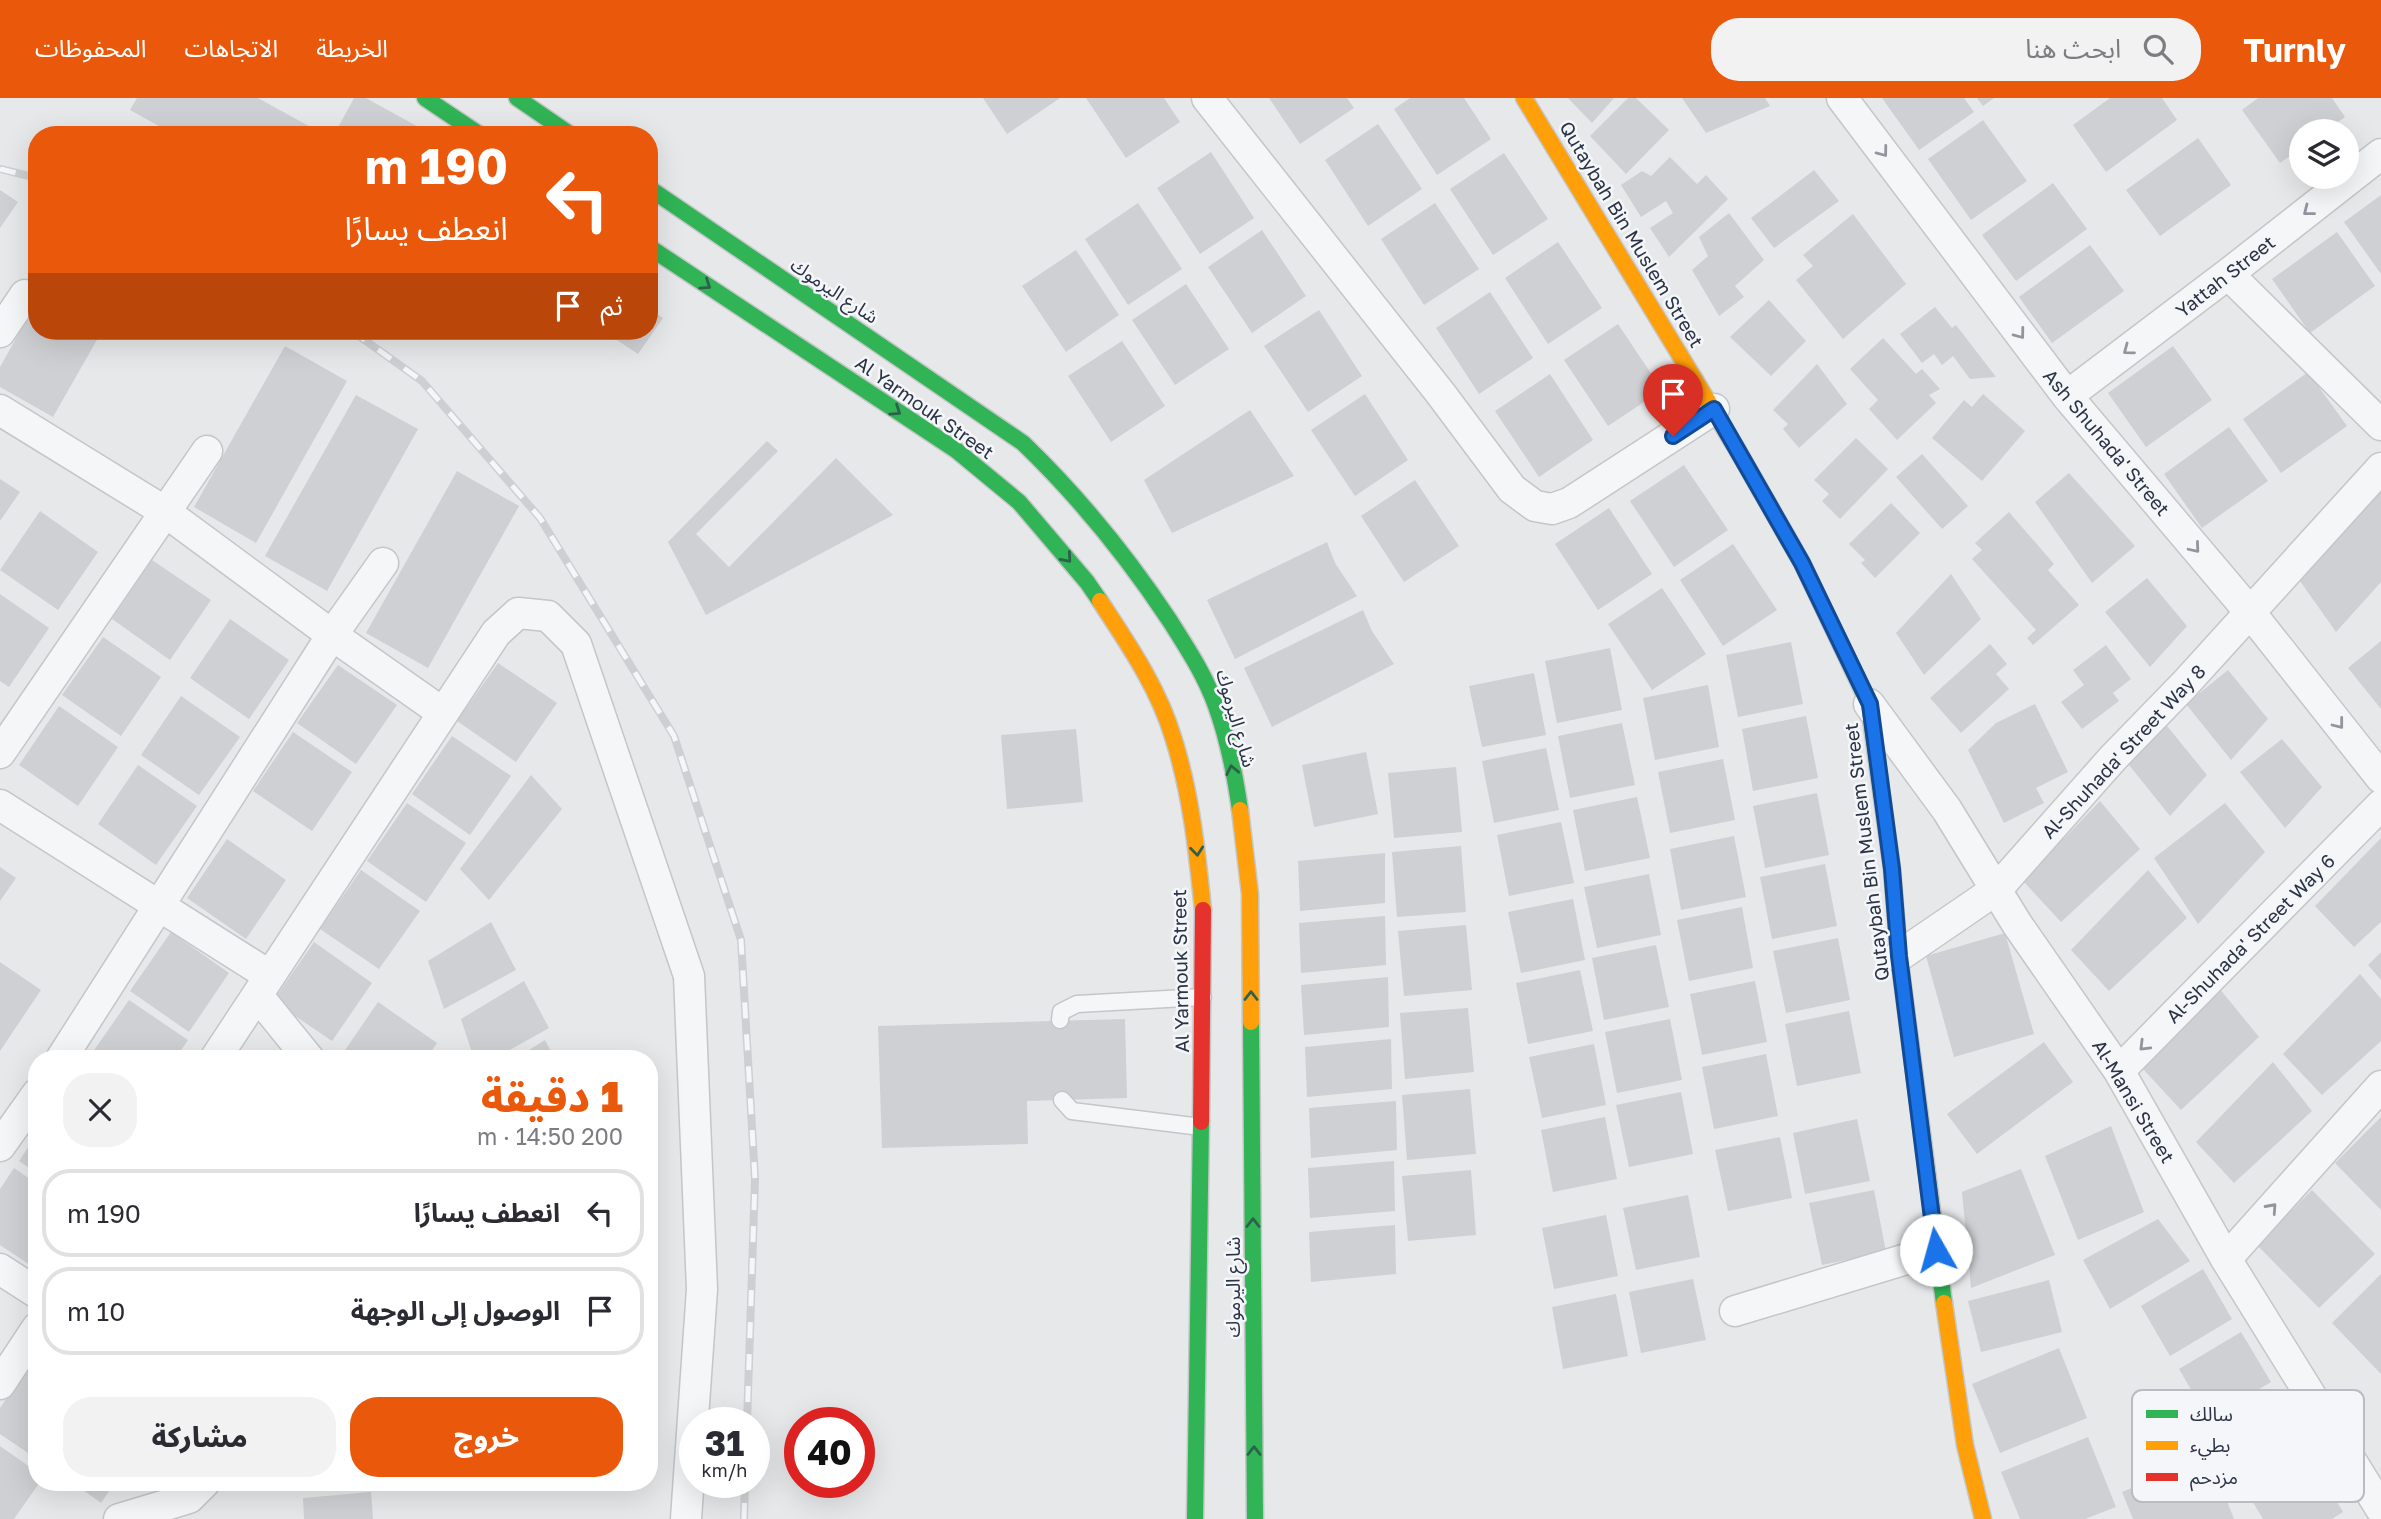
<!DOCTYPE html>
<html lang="ar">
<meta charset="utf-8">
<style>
body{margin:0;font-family:"Golos Text","Noto Sans Arabic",sans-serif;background:#f2f2f3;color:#2b2b33;direction:rtl;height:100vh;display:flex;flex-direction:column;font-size:26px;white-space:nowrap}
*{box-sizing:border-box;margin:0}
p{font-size:23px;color:#7c7c81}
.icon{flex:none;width:38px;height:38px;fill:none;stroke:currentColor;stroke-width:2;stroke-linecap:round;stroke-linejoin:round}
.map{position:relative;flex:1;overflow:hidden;direction:ltr}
.side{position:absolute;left:28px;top:952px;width:630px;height:441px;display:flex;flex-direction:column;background:#fff;border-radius:28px;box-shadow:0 7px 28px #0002;direction:rtl}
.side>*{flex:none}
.top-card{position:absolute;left:28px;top:28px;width:630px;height:214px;border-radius:28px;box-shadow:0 7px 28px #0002;direction:rtl;background:#ea580c;color:#fff;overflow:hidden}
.controls{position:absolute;left:2289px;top:21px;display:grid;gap:14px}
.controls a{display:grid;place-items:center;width:70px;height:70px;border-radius:50%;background:#fff;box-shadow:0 7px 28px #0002;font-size:35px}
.speed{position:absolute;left:679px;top:1309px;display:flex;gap:14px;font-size:35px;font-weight:700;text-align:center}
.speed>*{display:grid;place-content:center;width:91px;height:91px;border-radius:50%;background:#fff;box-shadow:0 7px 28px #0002;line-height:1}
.speed small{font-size:18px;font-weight:400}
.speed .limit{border:10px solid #d22;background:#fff;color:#111}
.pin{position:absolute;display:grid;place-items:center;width:60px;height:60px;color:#fff;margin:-72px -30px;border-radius:50% 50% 50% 0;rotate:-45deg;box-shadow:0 0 7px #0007}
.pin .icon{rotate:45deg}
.me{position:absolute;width:77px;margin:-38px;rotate:353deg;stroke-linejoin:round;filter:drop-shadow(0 0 5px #0008)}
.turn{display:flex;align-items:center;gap:24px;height:147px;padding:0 35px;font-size:32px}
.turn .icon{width:91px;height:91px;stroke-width:2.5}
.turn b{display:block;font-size:49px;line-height:60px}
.then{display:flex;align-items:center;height:66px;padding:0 35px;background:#0003;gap:14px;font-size:26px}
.round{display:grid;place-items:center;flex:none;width:74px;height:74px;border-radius:28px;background:#f2f2f3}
.overview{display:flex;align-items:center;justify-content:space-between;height:119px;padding:0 35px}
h1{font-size:42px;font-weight:800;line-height:52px;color:#ea580c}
.action{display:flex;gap:14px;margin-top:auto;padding:14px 35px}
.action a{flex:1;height:80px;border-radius:28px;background:#ea580c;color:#fff;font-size:28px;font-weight:800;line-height:80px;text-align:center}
.action a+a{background:#f2f2f3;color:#2b2b33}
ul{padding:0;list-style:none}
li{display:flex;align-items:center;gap:21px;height:88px;margin:0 14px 10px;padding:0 21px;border:4px solid #e1e1e2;border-radius:28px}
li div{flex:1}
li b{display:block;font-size:26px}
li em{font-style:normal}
header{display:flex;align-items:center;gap:42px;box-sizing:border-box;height:98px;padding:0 35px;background:#ea580c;color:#fff}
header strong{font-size:33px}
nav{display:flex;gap:38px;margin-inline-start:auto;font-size:24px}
.search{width:490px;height:63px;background:#f2f2f3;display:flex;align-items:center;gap:18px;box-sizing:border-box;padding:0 24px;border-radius:28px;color:#7c7c81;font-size:26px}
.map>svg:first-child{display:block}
.building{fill:#ced0d3}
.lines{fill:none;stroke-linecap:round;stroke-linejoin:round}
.lane-casing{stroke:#c4c6c8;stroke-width:19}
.street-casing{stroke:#c4c6c8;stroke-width:33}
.fast-casing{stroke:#c4c6c8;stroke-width:19}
.slow-casing{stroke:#c4c6c8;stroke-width:19}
.jam-casing{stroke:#c4c6c8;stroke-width:19}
.lane{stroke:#f5f6f7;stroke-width:16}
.street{stroke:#f5f6f7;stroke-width:30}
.fast{stroke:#30b455;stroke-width:16}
.slow{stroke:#ff9f0a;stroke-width:16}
.jam{stroke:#e5322d;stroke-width:16}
.rail-casing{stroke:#cecfd2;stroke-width:8}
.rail{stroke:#f4f6f9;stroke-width:5;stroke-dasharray:16;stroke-linecap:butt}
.oneway{stroke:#90959e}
.oneway2{stroke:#2d614b}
.route-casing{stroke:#114b97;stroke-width:18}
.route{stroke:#1a73e8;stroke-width:12}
.labels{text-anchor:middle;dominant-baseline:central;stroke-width:5;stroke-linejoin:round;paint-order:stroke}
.street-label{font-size:19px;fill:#2b3445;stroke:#f4f6f9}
.key{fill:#f4f6f9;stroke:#b8bcc3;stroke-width:2}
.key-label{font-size:19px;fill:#2b3445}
</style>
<header>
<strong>Turnly</strong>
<div class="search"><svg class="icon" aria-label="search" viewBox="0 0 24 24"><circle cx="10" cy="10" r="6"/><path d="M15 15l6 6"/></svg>ابحث هنا</div>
<nav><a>الخريطة</a><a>الاتجاهات</a><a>المحفوظات</a></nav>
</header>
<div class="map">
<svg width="2381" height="1421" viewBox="0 0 2381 1421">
<rect width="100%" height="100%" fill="#e6e8ea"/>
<path class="building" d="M137,0H258L325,37H175L130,12Z
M354,0H366L422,31L418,37H334Z
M983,0H1060L1007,36Z
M1086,0H1164L1180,24L1126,60Z
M1269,0H1347L1354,10L1300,46Z
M1410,0H1464L1491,41L1437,77L1394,11Z
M1568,0H1614L1592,25Z
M1628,0H1636L1669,32L1626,76L1590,38Z
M1682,0H1765L1770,8L1706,35Z
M1882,0H1964L1974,14L1919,52Z
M1977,0H1994L1983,8Z
M2110,0H2162L2177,22L2106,74L2073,27Z
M2258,0H2332L2345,19L2325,33H2301V50L2280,65L2242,12Z
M1983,22L2027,83L1971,122L1928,61Z
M1378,26L1422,91L1368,128L1325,62Z
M2198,40L2231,87L2160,138L2126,92Z
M1211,54L1254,120L1200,156L1157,90Z
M1504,55L1548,121L1493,157L1450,91Z
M1670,59L1697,86L1706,77L1728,101L1669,159L1650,130L1673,115L1666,103L1641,119L1621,87L1642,73L1651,78Z
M1814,72L1839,103L1774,150L1751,120Z
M2053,85L2087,131L2016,183L1982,137Z
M0,92L18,104L0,130Z
M2381,97V176L2344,124Z
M1138,105L1182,171L1128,207L1085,141Z
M1435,105L1479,171L1424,207L1381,141Z
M1729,115L1764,162L1735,188L1744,199L1719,218L1692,172L1708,158L1699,139Z
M1853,116L1906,186L1843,241L1796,182L1813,168L1803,157Z
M1262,132L1306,198L1252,235L1208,169Z
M2337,134L2375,188L2310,235L2272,181Z
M1558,144L1602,210L1548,246L1505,180Z
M2090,147L2124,193L2052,245L2019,199Z
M1076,152L1119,217L1066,254L1022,188Z
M1186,186L1229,251L1175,287L1132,222Z
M1490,194L1533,260L1479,296L1436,230Z
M1769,202L1806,243L1771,278L1730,239Z
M37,203V233H102L53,319L0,289V269Z
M1935,209L1952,230L1956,227L1996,279L1970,281L1953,258L1942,267L1934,256L1922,265L1900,236Z
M649,210L663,220L638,256L603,233H649Z
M1319,212L1362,278L1308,314L1264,248Z
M1618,226L1662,292L1608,328L1564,262Z
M1883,240L1916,276L1922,271L1940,291L1929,297L1936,305L1897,342L1869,311L1878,302L1850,271Z
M1122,243L1165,308L1111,344L1068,278Z
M285,248L347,283L256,445L194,409Z
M2173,248L2212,302L2146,349L2108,295Z
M1817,266L1847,306L1799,350L1783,331L1788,326L1773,312Z
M2308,274L2347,328L2281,375L2243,321Z
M1550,276L1593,342L1539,379L1495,313Z
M1365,296L1408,362L1355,398L1311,332Z
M1983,296L2025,333L1982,383L1932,340L1964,302L1972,309Z
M356,297L418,331L327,493L265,458Z
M1250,312L1294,378L1172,435L1144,382Z
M2229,329L2268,383L2202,430L2164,376Z
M1856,340L1888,371L1840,421L1822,403L1829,396L1814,382Z
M767,343L778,353L696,436L729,469L836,360L893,417L706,517L668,444Z
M1922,356L1968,408L1942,431L1896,379Z
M1684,367L1728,432L1674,469L1630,403Z
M457,373L519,408L428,570L366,535Z
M2069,375L2135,448L2092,485L2035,404Z
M0,381L20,394L0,423Z
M1415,382L1459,448L1404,484L1361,418Z
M2381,393V484L2336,534L2300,483Z
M1891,405L1920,435L1875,480L1861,465L1865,462L1849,446Z
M1609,410L1652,476L1598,512L1555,446Z
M40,413L98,454L58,512L0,472Z
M2009,414L2054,466L2048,472L2079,507L2033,547L2027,540L2036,532L1972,461L1982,452L1975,445Z
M1327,444L1335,465L1357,498L1235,561L1207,502Z
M1733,446L1777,512L1723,548L1680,482Z
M152,462L211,502L170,562L112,521Z
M1951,476L1981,521L1924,577L1896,535Z
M2147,480L2187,528L2150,569L2105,514Z
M1662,490L1706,556L1652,592L1608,526Z
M0,496L49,530L9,589L0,583Z
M1363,512L1372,533L1394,566L1272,629L1244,570Z
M230,521L289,562L249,621L190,580Z
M103,539L161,579L121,638L62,597Z
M2381,543V611L2348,570Z
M1791,544L1803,606L1738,619L1726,557Z
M1990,546L2007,566L1996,576L2009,591L1961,635L1930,600Z
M2106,547L2131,581L2113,595L2119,603L2082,631L2061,604L2084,587L2073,572Z
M1610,550L1622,612L1557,625L1545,563Z
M498,565L557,605L516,664L457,623Z
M338,567L397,607L356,666L297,625Z
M2228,572L2268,621L2231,662L2186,606Z
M1534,575L1546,637L1482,649L1469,588Z
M1708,587L1719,649L1655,662L1643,600Z
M181,598L240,639L199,697L141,657Z
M2035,606L2068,674L2036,690L2044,705L2004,725L1968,652L1996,625Z
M59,608L118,649L78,708L19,667Z
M1806,618L1818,680L1753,693L1742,631Z
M1622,625L1635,687L1570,700L1558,638Z
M2167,628L2207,677L2170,718L2125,662Z
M1076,631L1083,704L1007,711L1001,637Z
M293,634L352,674L312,733L253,693Z
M452,638L511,678L470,737L412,696Z
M2282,641L2322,689L2285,730L2240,674Z
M1546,650L1559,712L1494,725L1482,663Z
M1366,654L1378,716L1314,729L1302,667Z
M1723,661L1735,722L1670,735L1658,674Z
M138,667L197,708L156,767L98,726Z
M1456,669L1462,734L1394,740L1388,675Z
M531,677L562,711L489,802L460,771Z
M1817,695L1829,757L1765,770L1753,708Z
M1637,699L1650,760L1585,773L1573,712Z
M2100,703L2140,751L2061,824L2023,783Z
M407,705L466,745L426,804L367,763Z
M2225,705L2265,754L2198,826L2154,760Z
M1561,724L1574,785L1509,798L1497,737Z
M1734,738L1746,799L1681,812L1670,751Z
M2381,740V824L2354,849L2315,808Z
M227,741L286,782L246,841L187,800Z
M1461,748L1466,814L1397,819L1392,754Z
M1385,755V805L1300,813L1298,763Z
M1825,766L1837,828L1772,841L1760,779Z
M0,769L16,780L0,803Z
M361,772L420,813L379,871L320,831Z
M2148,772L2187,820L2109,893L2071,852Z
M1649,776L1661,837L1597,850L1584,789Z
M1573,801L1585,862L1521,875L1508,814Z
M1742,809L1753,870L1689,883L1677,822Z
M1385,818L1386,867L1301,875L1299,825Z
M491,824L516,872L444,911L428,863Z
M1466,827L1472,892L1404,898L1398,833Z
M171,834L229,875L189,934L130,893Z
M2005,835L2034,936L1954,959L1926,858Z
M1838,840L1850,902L1786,915L1773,853Z
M314,844L372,885L332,943L273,903Z
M1656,847L1669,909L1604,922L1592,860Z
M2381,854V882L2368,867Z
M0,864L41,892L0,953Z
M1580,872L1593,933L1528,946L1516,885Z
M2360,876L2381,901V943L2322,997L2283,956Z
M1388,879L1389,929L1304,937L1301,887Z
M524,883L549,930L494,961H474L461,921Z
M1755,883L1767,944L1702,957L1690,896Z
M2219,890L2259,939L2181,1012L2142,970Z
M129,902L188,942L175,961H88Z
M378,904L437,945L426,961H339Z
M1468,910L1474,974L1405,981L1400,915Z
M1849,913L1861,975L1797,988L1785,926Z
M1125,921L1127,1000L1027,1003L1028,1046L882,1050L878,928Z
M1670,921L1682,982L1617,995L1605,934Z
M1391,941L1392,991L1307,999L1305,949Z
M545,942L555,961H515Z
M2044,944L2073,984L1977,1056L1947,1016Z
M1594,946L1606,1007L1542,1020L1529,959Z
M1766,956L1778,1018L1714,1031L1702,969Z
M2273,964L2312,1013L2234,1085L2196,1044Z
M1470,991L1476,1056L1407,1062L1402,997Z
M1681,994L1693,1056L1629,1069L1616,1007Z
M1396,1003L1397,1052L1311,1060L1309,1010Z
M1605,1019L1617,1081L1553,1094L1541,1032Z
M2381,1019V1112L2335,1065Z
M1857,1021L1870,1083L1805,1096L1793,1035Z
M2111,1028L2144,1114L2078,1142L2045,1058Z
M37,1036V1075L19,1063Z
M1780,1039L1792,1100L1728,1113L1715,1052Z
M1394,1063L1395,1113L1310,1120L1308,1070Z
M14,1070L37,1086V1163L33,1169L0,1147V1091Z
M2021,1071L2055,1157L1971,1190L1962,1094Z
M1471,1072L1476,1137L1408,1143L1402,1078Z
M1874,1092L1886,1154L1822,1167L1809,1105Z
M2312,1092L2375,1156L2319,1210L2257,1147Z
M1688,1097L1700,1159L1636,1172L1623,1110Z
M1606,1117L1618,1178L1554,1191L1542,1130Z
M2158,1121L2190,1163L2110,1211L2083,1162Z
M1395,1127L1396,1176L1311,1184L1309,1134Z
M2203,1171L2232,1221L2170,1258L2141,1208Z
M2381,1176V1276L2332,1225Z
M1693,1181L1706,1242L1641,1255L1629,1194Z
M2049,1182L2062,1234L1981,1254L1968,1203Z
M1616,1196L1628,1258L1563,1271L1552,1209Z
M2241,1234L2271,1284L2208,1321L2179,1271Z
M2059,1250L2087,1320L2000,1355L1972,1286Z
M37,1255V1356L34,1359L0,1336V1310Z
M2088,1339L2116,1409L2085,1421H2020L2001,1374Z
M0,1348L37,1374V1384H40L14,1421H0Z
M2209,1358L2234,1421H2133L2122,1394Z
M2313,1364L2343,1414L2332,1421H2263L2251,1401Z
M72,1384H115L101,1405Z
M371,1394L373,1421H304L303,1400Z"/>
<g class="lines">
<defs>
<path id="lane" d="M1060,922L1061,914L1077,906L1203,899
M1062,1002L1072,1013L1201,1029"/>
<path id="street" d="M1207,0L1441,296L1512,391L1535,408L1552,411L1569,405L1714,311
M1842,0L2067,298L2249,513L2381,680
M2228,176L2381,327
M0,234L25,197
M2067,298L2228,176L2381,56
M0,312L164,413L332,537L443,615
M1869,606L1947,712L2017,826L2119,973L2226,1161L2381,1411
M0,655L207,353
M0,707L270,878
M1899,858L1997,791L2113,660L2184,587L2381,370
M258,898L309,961
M61,961L332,537L383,465
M215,961L496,535L518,515L548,518L576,546L689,878L702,1191L686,1421
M2119,973L2381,707
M0,1048L37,996
M2226,1161L2381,988
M0,1171L37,1195
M1735,1213L1936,1152
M0,1286L37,1230
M119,1421L189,1400L205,1384"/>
<path id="fast" d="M425,0L480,37
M517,0L571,37
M649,90L1023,345C1079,399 1127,458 1170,523C1187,550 1205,577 1216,608C1228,641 1235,677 1240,712
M649,149L956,352L1019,404L1087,484L1100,503
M1738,353L1802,465L1869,606L1892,771L1899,858L1944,1205
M1251,924L1255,1421
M1195,1421L1201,1024"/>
<path id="slow" d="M1524,0L1738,353
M1100,503C1128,546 1158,589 1173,639C1191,695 1197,753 1203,812
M1240,712L1250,796L1251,924
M1944,1205L1965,1347L1983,1421"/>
<path id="jam" d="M1201,1024L1203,812"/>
</defs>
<use href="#lane" class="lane-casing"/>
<use href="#street" class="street-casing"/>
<use href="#fast" class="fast-casing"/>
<use href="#slow" class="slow-casing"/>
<use href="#jam" class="jam-casing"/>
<use href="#lane" class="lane"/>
<use href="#street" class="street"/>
<use href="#fast" class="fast"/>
<use href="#slow" class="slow"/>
<use href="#jam" class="jam"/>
<defs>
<path id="rail" d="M0,71L37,80
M352,233L422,283L540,420L674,638L741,842L755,1081L747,1325
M744,1421L745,1384"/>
</defs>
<use href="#rail" class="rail-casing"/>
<use href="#rail" class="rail"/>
</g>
<defs><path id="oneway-chevron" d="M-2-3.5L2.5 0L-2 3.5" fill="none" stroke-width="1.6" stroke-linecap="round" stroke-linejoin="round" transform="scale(1.75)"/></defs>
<g class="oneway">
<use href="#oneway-chevron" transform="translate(1883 54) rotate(53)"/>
<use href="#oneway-chevron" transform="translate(2308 113) rotate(142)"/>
<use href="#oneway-chevron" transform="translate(2020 236) rotate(53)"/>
<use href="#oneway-chevron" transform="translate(2128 252) rotate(143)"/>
<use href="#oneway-chevron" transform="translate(2195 450) rotate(50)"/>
<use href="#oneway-chevron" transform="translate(2339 626) rotate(52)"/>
<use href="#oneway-chevron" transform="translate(2144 948) rotate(135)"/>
<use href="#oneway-chevron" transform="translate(2272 1110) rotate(-48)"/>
</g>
<g class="oneway2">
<use href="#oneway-chevron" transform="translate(706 187) rotate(34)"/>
<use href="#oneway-chevron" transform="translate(896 313) rotate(34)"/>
<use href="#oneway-chevron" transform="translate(1067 460) rotate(49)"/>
<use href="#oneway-chevron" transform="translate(1232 672) rotate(-102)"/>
<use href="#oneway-chevron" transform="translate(1197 753) rotate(84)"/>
<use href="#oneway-chevron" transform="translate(1251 898) rotate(-90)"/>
<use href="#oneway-chevron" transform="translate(1253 1125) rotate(-90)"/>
<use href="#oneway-chevron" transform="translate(1254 1353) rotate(-90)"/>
</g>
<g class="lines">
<defs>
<path id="route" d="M1673,338L1714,311L1802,465L1870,606L1892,771L1899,858L1936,1152"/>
</defs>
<use href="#route" class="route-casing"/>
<use href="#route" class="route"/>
</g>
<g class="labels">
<g class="street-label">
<text transform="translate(1632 136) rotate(59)">Qutaybah Bin Muslem Street</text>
<text transform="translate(2225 178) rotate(-38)">Yattah Street</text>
<text transform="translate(835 192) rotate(34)">شارع اليرموك</text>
<text transform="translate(925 309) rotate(35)">Al Yarmouk Street</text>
<text transform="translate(2107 344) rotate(50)">Ash Shuhada' Street</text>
<text transform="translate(1237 620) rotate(74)">شارع اليرموك</text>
<text transform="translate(2123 653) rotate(-47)">Al-Shuhada' Street Way 8</text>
<text transform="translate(1866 754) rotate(-97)">Qutaybah Bin Muslem Street</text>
<text transform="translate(2250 840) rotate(-45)">Al-Shuhada' Street Way 6</text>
<text transform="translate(1180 873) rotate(-91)">Al Yarmouk Street</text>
<text transform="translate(2134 1003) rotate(59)">Al-Mansi Street</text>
<text transform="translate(1232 1189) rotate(-90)">شارع اليرموك</text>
</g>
</g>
<rect x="2132" y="1292" width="232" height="112" rx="10" class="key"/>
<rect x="2146" y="1312" width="32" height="8" fill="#30b455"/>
<rect x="2146" y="1343" width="32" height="9" fill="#ff9f0a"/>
<rect x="2146" y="1375" width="32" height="8" fill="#e5322d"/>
<g class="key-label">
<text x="2190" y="1323">سالك</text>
<text x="2190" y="1354">بطيء</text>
<text x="2190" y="1386">مزدحم</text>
</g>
</svg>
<div class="controls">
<a><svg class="icon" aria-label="layers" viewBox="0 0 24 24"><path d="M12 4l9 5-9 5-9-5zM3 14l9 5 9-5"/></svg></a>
</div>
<div class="speed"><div>31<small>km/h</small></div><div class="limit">40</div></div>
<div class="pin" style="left:1673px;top:338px;background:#d93025"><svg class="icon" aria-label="arrive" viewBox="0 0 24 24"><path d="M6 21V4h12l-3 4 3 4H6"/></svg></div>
<svg class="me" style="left:1936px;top:1152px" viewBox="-20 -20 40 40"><circle r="19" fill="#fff"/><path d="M0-13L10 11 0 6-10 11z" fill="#1a73e8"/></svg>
<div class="top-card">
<div class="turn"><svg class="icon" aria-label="left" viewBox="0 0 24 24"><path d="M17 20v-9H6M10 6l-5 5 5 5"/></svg><div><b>190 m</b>انعطف يسارًا</div></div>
<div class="then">ثم<svg class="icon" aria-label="arrive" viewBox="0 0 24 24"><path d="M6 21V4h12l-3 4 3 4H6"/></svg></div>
</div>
<section class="side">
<div class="overview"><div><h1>1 دقيقة</h1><p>200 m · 14:50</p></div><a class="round"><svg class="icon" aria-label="close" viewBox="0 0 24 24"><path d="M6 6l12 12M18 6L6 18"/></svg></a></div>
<ul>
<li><svg class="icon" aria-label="left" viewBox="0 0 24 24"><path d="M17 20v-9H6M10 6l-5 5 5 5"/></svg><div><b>انعطف يسارًا</b></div><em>190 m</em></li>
<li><svg class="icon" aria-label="arrive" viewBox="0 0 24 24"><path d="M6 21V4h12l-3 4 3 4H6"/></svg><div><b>الوصول إلى الوجهة</b></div><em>10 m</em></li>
</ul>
<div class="action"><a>خروج</a><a>مشاركة</a></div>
</section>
</div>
